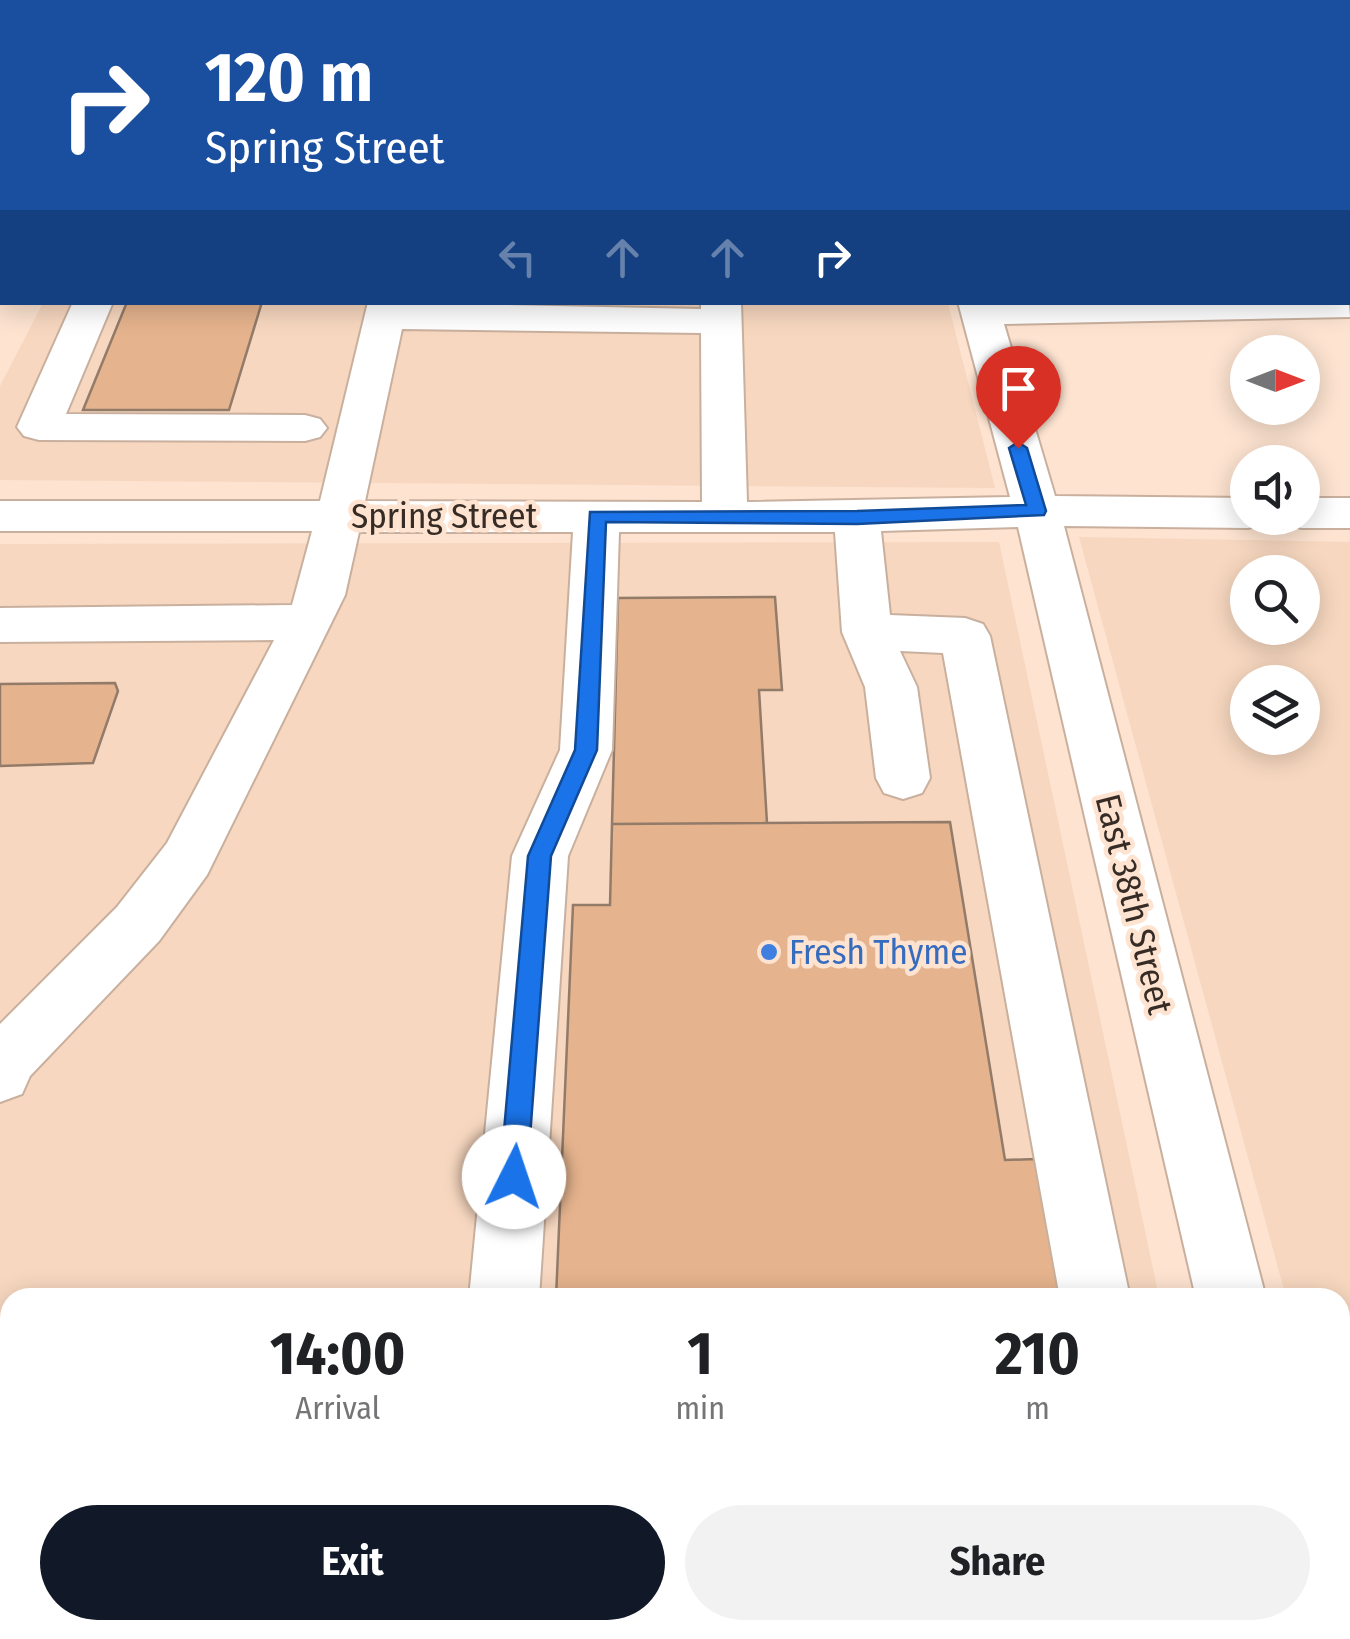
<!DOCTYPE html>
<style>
body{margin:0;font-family:"Fira Sans Condensed",sans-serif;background:#f2f2f2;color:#202124;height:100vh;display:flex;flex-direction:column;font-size:38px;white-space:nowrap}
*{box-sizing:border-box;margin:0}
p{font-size:32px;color:#757577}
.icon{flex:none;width:55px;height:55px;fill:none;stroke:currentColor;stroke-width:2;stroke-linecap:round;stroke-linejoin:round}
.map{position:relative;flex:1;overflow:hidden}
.side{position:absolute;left:0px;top:1288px;width:1350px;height:352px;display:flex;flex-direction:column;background:#fff;border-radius:30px 30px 0 0;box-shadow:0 5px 25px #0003}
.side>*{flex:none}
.top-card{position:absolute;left:0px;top:0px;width:1350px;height:305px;box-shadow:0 5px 25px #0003;background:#1a4fa0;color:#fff;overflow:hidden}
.needle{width:65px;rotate:90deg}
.tools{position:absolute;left:1230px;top:335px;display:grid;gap:20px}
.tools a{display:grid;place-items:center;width:90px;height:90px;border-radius:50%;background:#fff;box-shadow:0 5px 25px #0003;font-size:50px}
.pin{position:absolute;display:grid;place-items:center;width:85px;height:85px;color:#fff;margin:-102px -42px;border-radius:50% 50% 50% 0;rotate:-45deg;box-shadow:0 0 10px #0007}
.pin .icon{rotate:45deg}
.me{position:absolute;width:110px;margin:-55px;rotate:4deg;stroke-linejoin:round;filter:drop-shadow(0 0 8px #0008)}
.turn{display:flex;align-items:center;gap:35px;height:210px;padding:0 40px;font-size:45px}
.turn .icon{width:130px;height:130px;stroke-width:2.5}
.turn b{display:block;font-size:70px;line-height:85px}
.lanes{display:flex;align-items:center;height:95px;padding:0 40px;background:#0003;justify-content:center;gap:50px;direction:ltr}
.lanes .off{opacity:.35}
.eta{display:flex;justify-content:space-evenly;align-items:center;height:170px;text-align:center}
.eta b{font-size:60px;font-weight:700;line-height:70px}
.cta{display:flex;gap:20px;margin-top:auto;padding:20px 40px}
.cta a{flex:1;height:115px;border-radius:60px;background:#111827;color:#fff;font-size:40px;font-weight:700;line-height:115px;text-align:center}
.cta a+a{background:#f2f2f2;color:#202124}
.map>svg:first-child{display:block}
.built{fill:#f7d7bf;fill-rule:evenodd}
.building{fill:#e5b38d;stroke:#937b6a;stroke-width:2.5}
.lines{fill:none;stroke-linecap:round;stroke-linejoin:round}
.minor-casing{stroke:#c9b09e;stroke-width:4}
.major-casing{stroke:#c9b09e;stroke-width:4}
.minor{fill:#fff;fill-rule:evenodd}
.major{fill:#fff;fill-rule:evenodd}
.route{fill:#1a73e8;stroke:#114b97;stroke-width:2.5}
.shop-dot{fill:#3f7fe0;stroke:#fde3d0;stroke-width:4}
.labels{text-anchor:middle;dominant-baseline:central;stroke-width:9;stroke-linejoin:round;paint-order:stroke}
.street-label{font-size:35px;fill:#362c25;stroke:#fde3d0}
.shop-label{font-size:35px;fill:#366cbe;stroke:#fde3d0;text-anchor:start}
</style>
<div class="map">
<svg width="1350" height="1639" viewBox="0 0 1350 1639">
<rect width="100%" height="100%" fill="#fde3d0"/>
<path class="built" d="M43,303H948L995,488L0,480V386Z
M1079,537L1350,542V1535L1340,1498V1298L1286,1297ZM1248,572H1302V628H1248ZM1248,682H1302V738H1248Z
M999,542L1159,1297L10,1298V1630H1229L1231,1639H0V544Z"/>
<path class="building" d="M127,302H262L229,410H83Z
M775,597L782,690H759L767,823L612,824L618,598Z
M115,683L118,691L93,763L0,766V684Z
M950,822L1005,1160L1036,1159L1061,1298H556L573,905H610L612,824Z
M608,1630H818V1639H608Z"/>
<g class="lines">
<defs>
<path id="minor" d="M852,0H882V2H852Z
M920,0H950L951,2H921Z
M1218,0H1248L1249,2H1219Z
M1348,66H1350V86H1348Z
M1348,293L1350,317L1004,324L1055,496L1248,498V518H1268L1264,524L1248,528L1064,526L1266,1298H1196L1018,527L881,531L890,615L965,618L983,624L990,636L1130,1298H1060L943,653L900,651L917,687L930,778L922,793L903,799L884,793L876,778L865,687L842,632L835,532H619L612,750L568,856L539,1298H469L512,856L560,750L573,532H359L345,595L207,875L159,941L30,1076L22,1094L0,1102V1024L117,907L167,843L274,640L0,642V608L292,605L312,531H0V501H320L368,302L701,309V302H741L747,502L1010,497L958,302H1348ZM402,329L701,333L702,502L365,501Z
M73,302H113L66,414L305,415L320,419L327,428L320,437L305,441L39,440L24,436L17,427Z
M1302,498H1350V528H1302L1286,524L1282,518H1302Z
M1340,1602L1350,1626V1639H1274L1272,1630H1340Z
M514,1630H594L593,1639H513Z
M1062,1630H1142L1140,1639H1060Z"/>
<path id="major" d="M2,30V53L0,54V31Z"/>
</defs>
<use href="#minor" class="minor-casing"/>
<use href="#major" class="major-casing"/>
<use href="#minor" class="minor"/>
<use href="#major" class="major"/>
</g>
<path class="route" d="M1018,442L1027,448L1046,511L1044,515L857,524L606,522L597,750L551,856L527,1177L523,1186L514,1190L504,1186L500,1177L528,856L575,750L590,512L857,511L1026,505L1009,448Z"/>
<circle class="shop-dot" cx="769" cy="952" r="10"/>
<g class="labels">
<g class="street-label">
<text x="444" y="516">Spring Street</text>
<text transform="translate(1134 904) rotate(76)">East 38th Street</text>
</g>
<g class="shop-label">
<text x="789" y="952">Fresh Thyme</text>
</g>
</g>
</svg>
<div class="tools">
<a><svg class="needle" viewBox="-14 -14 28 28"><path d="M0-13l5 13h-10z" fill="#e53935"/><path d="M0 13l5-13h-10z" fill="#757577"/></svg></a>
<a><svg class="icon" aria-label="sound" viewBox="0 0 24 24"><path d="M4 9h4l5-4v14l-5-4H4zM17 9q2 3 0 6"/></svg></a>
<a><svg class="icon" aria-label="search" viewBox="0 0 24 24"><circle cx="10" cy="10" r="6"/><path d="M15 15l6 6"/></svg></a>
<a><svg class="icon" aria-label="layers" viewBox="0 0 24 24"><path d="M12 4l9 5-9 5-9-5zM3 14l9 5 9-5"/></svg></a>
</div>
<div class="pin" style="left:1018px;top:448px;background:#d93025"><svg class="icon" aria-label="arrive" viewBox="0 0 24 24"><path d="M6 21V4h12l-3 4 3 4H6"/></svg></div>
<svg class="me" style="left:514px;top:1177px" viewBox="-20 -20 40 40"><circle r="19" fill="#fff"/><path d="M0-13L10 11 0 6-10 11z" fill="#1a73e8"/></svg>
<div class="top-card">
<div class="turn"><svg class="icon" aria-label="right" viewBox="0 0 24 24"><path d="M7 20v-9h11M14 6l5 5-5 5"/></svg><div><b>120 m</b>Spring Street</div></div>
<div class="lanes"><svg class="icon off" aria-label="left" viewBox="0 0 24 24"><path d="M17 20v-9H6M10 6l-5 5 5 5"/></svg><svg class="icon off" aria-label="ahead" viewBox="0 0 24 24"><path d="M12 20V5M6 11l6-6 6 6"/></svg><svg class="icon off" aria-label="ahead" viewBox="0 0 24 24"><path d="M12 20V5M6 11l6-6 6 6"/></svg><svg class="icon" aria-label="right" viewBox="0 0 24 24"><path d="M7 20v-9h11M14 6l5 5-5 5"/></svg></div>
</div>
<section class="side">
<div class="eta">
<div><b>14:00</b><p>Arrival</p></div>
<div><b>1</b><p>min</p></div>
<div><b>210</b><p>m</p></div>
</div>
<div class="cta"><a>Exit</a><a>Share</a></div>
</section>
</div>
